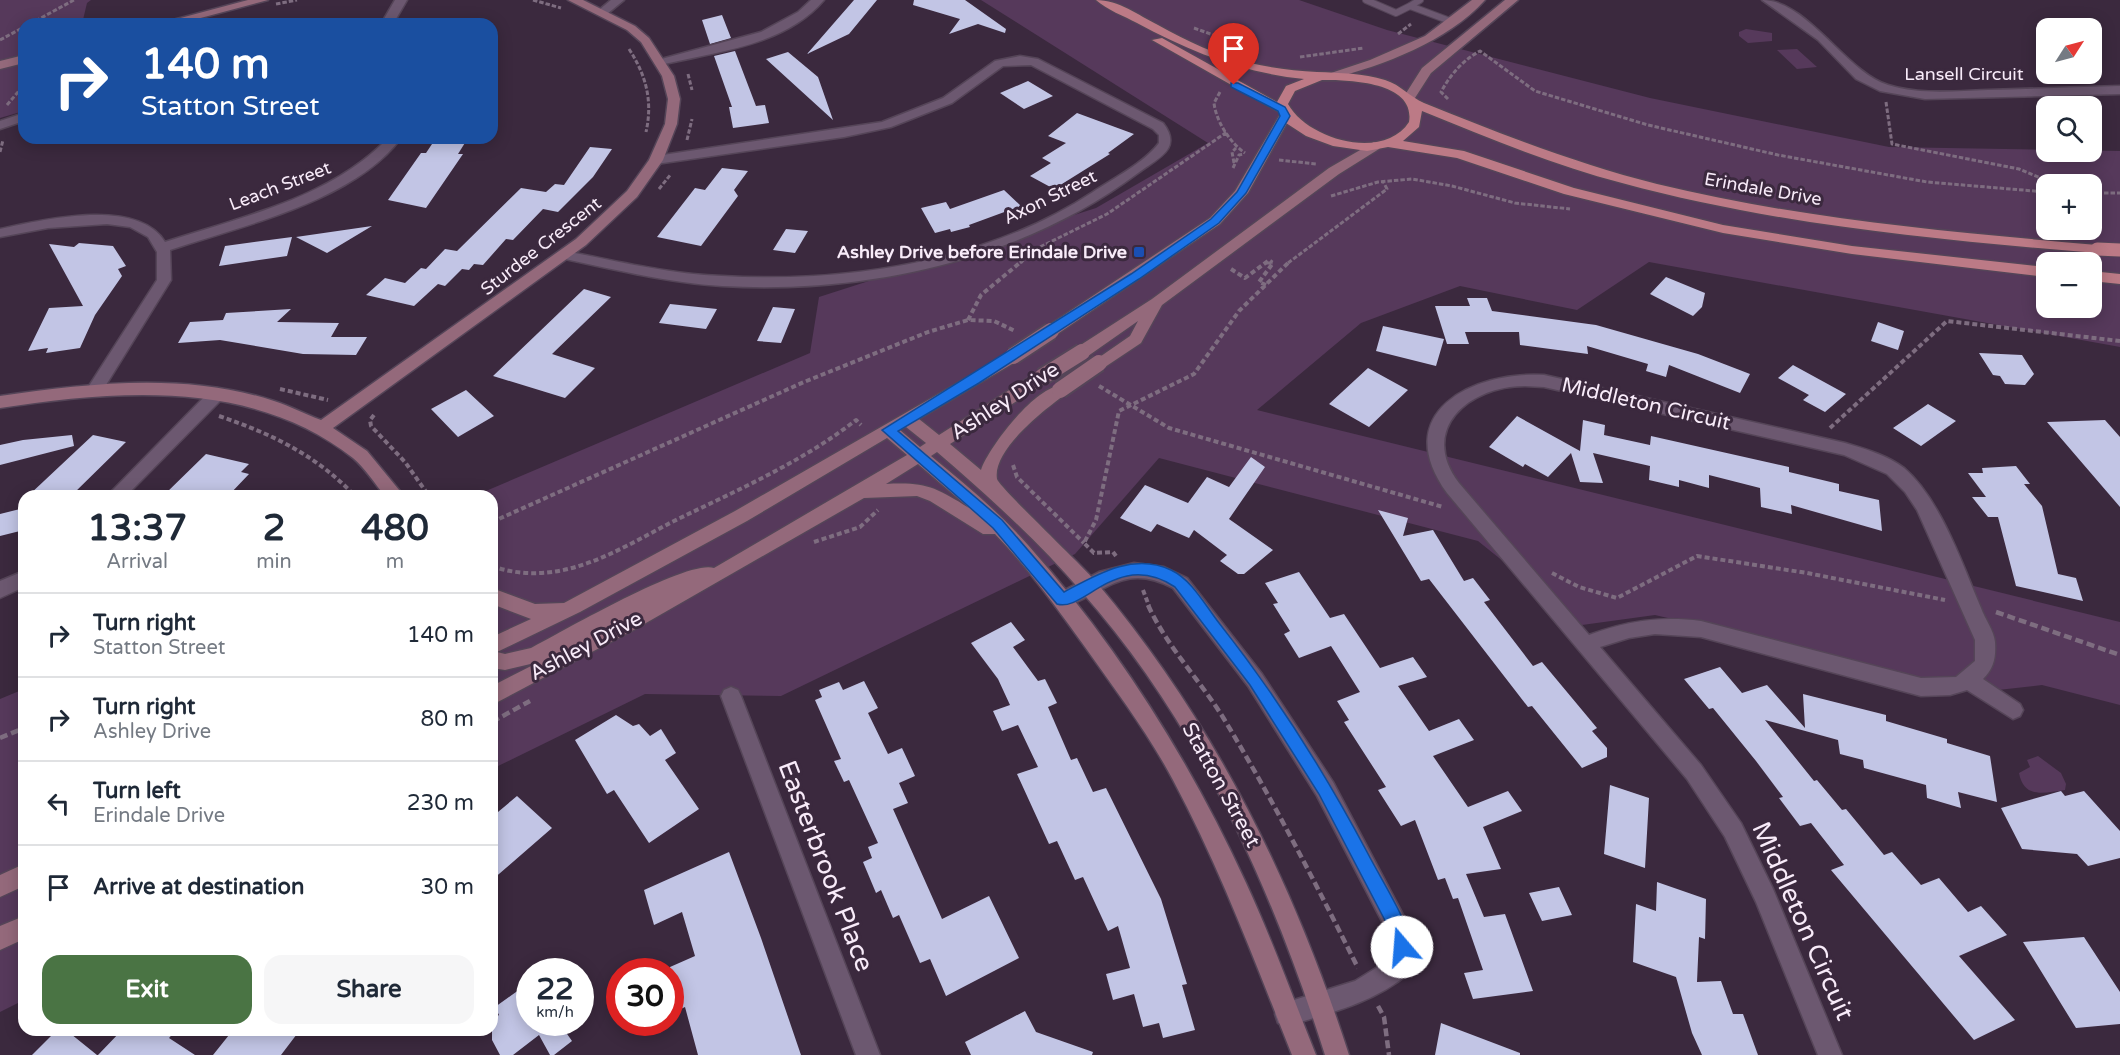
<!DOCTYPE html>
<meta charset="utf-8">
<style>
body{margin:0;font-family:"Varela Round",sans-serif;background:#f6f6f7;color:#1f2937;height:100vh;display:flex;flex-direction:column;font-size:22px;white-space:nowrap}
*{box-sizing:border-box;margin:0}
p{font-size:20px;color:#747a83}
.icon{flex:none;width:33px;height:33px;fill:none;stroke:currentColor;stroke-width:2;stroke-linecap:round;stroke-linejoin:round}
.map{position:relative;flex:1;overflow:hidden}
.details{position:absolute;left:18px;top:490px;width:480px;height:546px;display:flex;flex-direction:column;background:#fff;border-radius:18px;box-shadow:0 3px 15px #0003}
.details>*{flex:none}
.top-card{position:absolute;left:18px;top:18px;width:480px;height:126px;border-radius:18px;box-shadow:0 3px 15px #0003;background:#1a4fa0;color:#fff;overflow:hidden}
.needle{width:39px;rotate:54deg}
.controls{position:absolute;left:2036px;top:18px;display:grid;gap:12px}
.controls a{display:grid;place-items:center;width:66px;height:66px;border-radius:12px;background:#fff;box-shadow:0 3px 15px #0003;font-size:30px}
.speed{position:absolute;left:516px;top:958px;display:flex;gap:12px;font-size:30px;font-weight:700;text-align:center}
.speed>*{display:grid;place-content:center;width:78px;height:78px;border-radius:50%;background:#fff;box-shadow:0 3px 15px #0003;line-height:1}
.speed small{font-size:15px;font-weight:400}
.speed .limit{border:9px solid #d22;background:#fff;color:#111}
.pin{position:absolute;display:grid;place-items:center;width:51px;height:51px;color:#fff;margin:-62px -26px;border-radius:50% 50% 50% 0;rotate:-45deg;box-shadow:0 0 6px #0007}
.pin .icon{rotate:45deg}
.me{position:absolute;width:66px;margin:-33px;rotate:342deg;stroke-linejoin:round;filter:drop-shadow(0 0 4px #0008)}
.turn{display:flex;align-items:center;gap:21px;height:126px;padding:0 24px;font-size:27px}
.turn .icon{width:78px;height:78px;stroke-width:2.5}
.turn b{display:block;font-size:42px;line-height:51px}
.eta{display:flex;justify-content:space-evenly;align-items:center;height:102px;text-align:center}
.eta b{font-size:36px;font-weight:700;line-height:42px}
.cta{display:flex;gap:12px;margin-top:auto;padding:12px 24px}
.cta a{flex:1;height:69px;border-radius:18px;background:#4a7444;color:#fff;font-size:24px;font-weight:700;line-height:69px;text-align:center}
.cta a+a{background:#f6f6f7;color:#1f2937}
ul{padding:0;list-style:none}
li{display:flex;align-items:center;gap:18px;height:84px;padding:0 24px;border-top:2px solid #e0e1e3}
li div{flex:1}
li b{display:block;font-size:22px}
li em{font-style:normal}
.map>svg:first-child{display:block}
.green{fill:#56395b;fill-rule:evenodd}
.building{fill:#c2c5e5}
.lines{fill:none;stroke-linecap:round;stroke-linejoin:round}
.lane-casing{stroke:#554558;stroke-width:8}
.street-casing{stroke:#554558;stroke-width:3}
.secondary-casing{stroke:#554558;stroke-width:3}
.primary-casing{stroke:#554558;stroke-width:3}
.path-far2{stroke:#7e6d80;stroke-width:3;stroke-dasharray:4.5 2;stroke-linecap:butt}
.path-far1{stroke:#7e6d80;stroke-width:4;stroke-dasharray:5 3;stroke-linecap:butt}
.path{stroke:#7e6d80;stroke-width:4.5;stroke-dasharray:8 4;stroke-linecap:butt}
.lane{stroke:#6c5870;stroke-width:6}
.street{fill:#6c5870;fill-rule:evenodd}
.secondary{fill:#94697b;fill-rule:evenodd}
.primary{fill:#bc7a86;fill-rule:evenodd}
.secondary-bridge-casing{stroke:#554558;stroke-width:20;stroke-linecap:butt}
.primary-bridge-casing{stroke:#554558;stroke-width:15;stroke-linecap:butt}
.secondary-bridge{stroke:#94697b;stroke-width:16}
.primary-bridge{stroke:#bc7a86;stroke-width:13}
.route{fill:#1a73e8;stroke:#114b97;stroke-width:1.5}
.transit-dot{fill:#1a4fb4;stroke:#3b293e;stroke-width:2}
.labels{text-anchor:middle;dominant-baseline:central;stroke-width:6;stroke-linejoin:round;paint-order:stroke}
.far-street-label{font-size:18px;fill:#f8ebf9;stroke:#3b293e}
.far-poi-label{font-size:18px;font-weight:bold;fill:#f8ebf9;stroke:#3b293e;text-anchor:end}
.street-label{font-size:21px;fill:#f8ebf9;stroke:#3b293e}
.near-street-label{font-size:26px;fill:#f8ebf9;stroke:#3b293e}
</style>
<div class="map">
<svg width="2120" height="1055" viewBox="0 0 2120 1055">
<rect width="100%" height="100%" fill="#3b293e"/>
<path class="green" d="M0,0H91L87,3L82,24H24V111L0,118Z
M981,0H1299L1387,30L1650,98L1889,147L2120,151V347L1649,262L1577,310L1460,286L1361,323L1257,410L2120,622V705L2042,685L1980,692L1655,615L1582,625L1478,541L1159,458L1075,554L781,696L645,694L492,769V496H474L810,353L819,297L1096,208L1208,143ZM2046,184H2091V230H2046ZM2046,262H2091V308H2046Z
M1746,29L1772,33V41L1748,43L1739,36V32Z
M1797,49L1817,67L1797,69L1777,50Z
M24,689V1000L0,1012V699Z
M2038,756L2061,773L2066,784L2065,790C2044,793 2024,799 2019,773L2030,767L2027,760Z"/>
<path class="building" d="M854,0H877L849,34L807,54Z
M914,0H965L1006,29L1005,33L978,24L949,34L960,19L913,5Z
M722,15L731,38L710,44L702,20Z
M735,51L756,106L765,105L769,123L733,128L729,107H732L714,56Z
M788,52L818,77L833,120L766,59Z
M1028,81L1053,96L1024,109L1000,93Z
M1077,113L1134,134L1108,153L1110,154L1054,189L1030,176L1051,163L1042,158L1066,143L1048,136Z
M436,138H468L458,154H463L426,208L388,200L421,153H426Z
M590,147L612,149L593,177L558,212L543,209L513,240L506,239L483,265L474,264L469,270L462,269L445,286L438,284L414,306L366,295L385,278L405,283L421,268L426,269L445,249L457,251L521,188L546,192L555,184L564,185Z
M722,168L748,171L734,190L738,196L701,246L657,237L695,188L705,190Z
M1004,190L1021,206L969,225L970,227L951,232L950,229L935,233L921,208L946,202L950,209Z
M372,226L327,253L296,237Z
M786,229L808,231L795,253L773,250Z
M292,237L287,256L219,266L225,246Z
M79,243L113,246L126,266L118,269L122,276L95,315L80,348L46,353L48,348L28,351L49,308L83,306L49,244L74,247Z
M1666,277L1705,293L1702,307L1693,316L1650,294Z
M584,289L611,297L552,354L595,368L565,398L493,376Z
M1467,298H1487L1492,311L1596,325L1698,354L1750,374L1740,393L1669,365L1666,377L1646,371L1648,364L1587,346L1588,354L1520,345L1519,332H1465L1469,344H1447L1435,306H1470Z
M670,304L717,309L706,329L659,323Z
M773,307L795,309L781,343L757,341Z
M291,309L277,322L339,323L331,337H367L356,355L303,354L220,340L178,343L190,322L223,320L226,313Z
M1878,322L1904,331L1898,350L1871,341Z
M1383,326L1444,339L1436,366L1376,351Z
M1979,353L2022,355L2034,374L2025,385L2005,384L2000,376L1993,375Z
M1793,365L1846,394L1825,412L1803,400L1809,395L1778,378Z
M1368,368L1408,390L1369,427L1329,404Z
M466,390L494,416L458,437L431,409Z
M1928,404L1956,421L1921,446L1893,428Z
M1517,416L1580,451L1583,420L1605,425L1604,435L1650,445L1651,436L1789,467V472L1839,484V491L1879,500L1882,531L1791,505L1792,514L1761,507L1760,488L1709,475V488L1679,480V487L1649,480L1650,466L1593,453L1603,483L1580,482L1571,453L1548,477L1525,464L1523,467L1489,447Z
M2105,420L2120,437V507L2047,422Z
M72,435L74,446L0,465V445L23,440Z
M93,435L126,442L71,496H28Z
M206,454L249,464L241,472L249,474L229,495L218,492L213,496H163Z
M1251,457L1265,467L1229,519L1273,550L1244,574H1238L1220,561L1227,555L1194,530L1189,538L1157,524L1151,532L1120,518L1145,485L1188,503L1207,477L1229,487Z
M2016,466L2030,484H2024L2042,506L2058,574L2076,578L2083,601L2016,586L1998,517H1988L1972,497H1986L1968,473H1983L1982,468Z
M24,508V530L0,536V514Z
M1378,510L1408,518L1403,536L1433,530L1464,581L1473,578L1490,600L1484,602L1533,666L1542,662L1597,728L1592,731L1607,748V757L1582,768L1532,706L1528,707L1429,579L1421,581Z
M1299,572L1330,618L1344,614L1380,668L1413,657L1427,677L1398,686L1429,731L1459,719L1474,740L1433,756L1468,807L1508,791L1522,811L1483,827L1501,869L1466,874L1484,917L1505,914L1533,991L1473,999L1464,973L1483,970L1458,898L1453,899L1445,878L1438,880L1415,820L1401,826L1378,790L1386,787L1344,722L1349,720L1337,701L1360,692L1331,646L1299,658L1284,634L1290,631L1273,604L1278,603L1265,583Z
M1011,622L1025,640L1013,647L1038,681L1045,679L1057,703L1048,707L1071,760L1077,758L1093,792L1106,788L1161,899L1187,984L1182,985L1195,1030L1163,1038L1159,1023L1143,1027L1134,994L1113,1000L1106,974L1130,968L1118,926L1108,931L1083,877L1075,880L1057,841L1049,844L1017,774L1038,767L1018,725L1002,731L993,711L1010,705L998,679L971,643Z
M1720,667L1742,693L1767,685L1805,728L1803,694L1886,715V721L1947,739V743L1990,756L1997,802L1958,792L1961,808L1927,798L1926,785L1864,768L1863,760L1840,754L1838,740L1765,720L1814,781L1817,780L1842,810L1846,809L1884,855L1892,852L1921,885L1939,878L1968,912L1981,906L2007,935L1959,956L2015,1020L1974,1040L1831,870L1844,865L1811,823L1800,826L1779,798L1783,797L1756,761L1713,708L1709,709L1684,679Z
M864,681L878,708L868,713L888,754L902,748L915,776L899,783L908,803L893,809L942,919L989,896L1019,958L946,996L930,959L920,963L899,915L893,918L881,890L876,893L863,862L872,858L868,847L878,843L849,780L844,782L834,761L841,759L815,700L822,697L819,690L839,682L843,690Z
M616,715L633,726L639,724L650,736L661,729L676,753L665,760L699,809L649,843L614,790L607,794L575,740Z
M1610,785L1649,798L1645,868L1604,854Z
M2061,791L2065,796L2084,791L2120,831V858L2088,866L2077,854L2022,849L2001,808Z
M517,796L552,828L492,880V817Z
M729,852L761,938L801,1055H698L685,1007L670,1014V967L695,956L682,912L654,925L644,890Z
M1657,882L1706,899L1705,939L1699,937L1697,982L1721,981L1733,1014H1743L1758,1055H1702L1692,1033L1676,977L1633,962L1636,904L1656,911Z
M1559,887L1572,915L1542,921L1529,893Z
M2084,937L2120,992V1024L2076,1028L2023,942Z
M530,982V1023H555L545,1031H565L572,1041L554,1055H550L539,1035L513,1055H500L492,1040V1020L499,1015L495,1007Z
M1025,1011L1036,1032L1093,1052L1092,1055H971L965,1042Z
M1441,1023L1520,1053V1055H1435Z
M57,1030H66L97,1055H32Z
M122,1030H176L169,1038L195,1055H98Z
M233,1030H300L281,1055H213Z"/>
<g class="lines">
<defs>
<path id="lane" d="M1366,0L1396,13L1410,6
M1420,0L1410,6L1450,21"/>
<path id="street" d="M395,0H407L393,24H381Z
M611,0H624L607,14H599V10Z
M811,0H824C785,46 715,52 660,65L654,61L761,32L798,12Z
M1762,0C1807,0 1847,73 1888,85C1920,95 1955,91 1988,90C2032,89 2076,87 2120,86V94L1925,99L1880,91L1856,79L1818,40Z
M1020,56L1038,59L1163,123C1183,149 1158,158 1138,173C1020,261 867,294 722,286C669,283 617,270 565,259L558,255L565,251C617,261 669,274 722,276C847,283 987,262 1093,192C1114,178 1144,163 1159,143V135L1153,129L1031,65L1003,66L952,103L891,127L844,137L656,164L649,160L656,156L882,122L943,98L995,61Z
M24,113V121L0,129V121Z
M388,138H401C353,202 243,225 170,250L171,280L101,393L95,395L87,389L157,280V252L148,237L130,227L107,224L48,228L0,237V229C43,220 137,197 165,242C241,217 331,198 388,138Z
M1544,375L1845,443C1865,449 1887,455 1904,468C1941,500 1962,564 1981,608C1985,619 1994,631 1995,642C1996,658 1994,668 1983,679L2020,704L2023,710L2020,716L2013,719L1967,690L1950,695L1921,696L1701,637L1655,634L1629,638L1600,647L1701,765L1741,823L1773,889L1842,1055H1818L1756,902L1725,837L1687,779L1447,493C1389,413 1472,371 1544,375ZM1525,386L1544,387L1844,455L1887,474L1905,492L1917,510L1975,640V661L1956,677L1921,678L1701,621C1660,616 1627,621 1589,635L1459,483C1418,429 1469,386 1525,386Z
M217,388L223,390L225,394L223,398L126,496H107L211,390Z
M1134,563L1164,567L1187,578L1262,674L1333,782L1410,928L1414,947L1408,974C1373,1003 1330,1013 1287,1026L1278,1023L1275,1014L1278,1005L1355,981L1389,960L1390,947L1387,931L1317,796L1248,686L1173,588C1124,562 1106,593 1062,608L1055,605L1053,600L1055,595L1099,572Z
M24,571V587L0,598V581Z
M731,687L738,690L741,696L880,1055H856L721,696L724,690Z"/>
<path id="secondary" d="M248,0H268L178,24H158Z
M568,0H583L635,26L649,38L674,76L680,99L677,124L663,160L637,197L586,245L333,428L367,451L404,496H385C375,484 365,468 353,458C253,379 119,390 0,408V396C89,383 186,372 274,401C290,406 305,414 321,420L576,239L627,191L649,160L665,124L668,99L662,76L641,42L627,30Z
M1472,0H1485C1447,42 1384,65 1331,79L1325,75L1370,60L1425,36Z
M1505,0H1518L1431,73L1413,101H1405L1403,98L1422,68Z
M24,55V63L0,69V61Z
M1285,112L1291,116L1248,193L1220,224L1056,335H1046L1043,331L1046,327L1210,218L1235,191L1279,116Z
M1374,142L1381,146L1379,149L1339,174L1162,305L1141,343L1105,367L1099,368L1091,363L1130,336L1138,321L1088,356H1076L1074,352L1076,348L1152,299L1329,168Z
M1013,351L1019,352L1021,356L1019,360L919,419L939,435L1036,373H1048L1050,377L1048,381L950,444L981,470C988,448 1040,379 1066,386L1068,390L1066,394C1045,409 992,450 997,479C999,487 1084,567 1097,583C1215,723 1293,882 1349,1055H1325C1272,888 1198,723 1081,591C1037,540 988,496 937,452L931,456C965,484 999,512 1028,545C1117,645 1190,761 1246,883C1272,939 1293,998 1316,1055H1292C1255,962 1220,868 1173,780C1148,733 1116,691 1085,647C1057,608 1029,569 995,534H983L930,501L917,496L864,498L639,627L492,705V686L539,662L505,670L492,668V637L531,619L492,604V588L535,604L564,603L735,511ZM906,427L926,443L920,447L900,430ZM887,438L907,455L714,568C687,559 562,632 531,648L505,654L497,652L580,612L747,521ZM918,464L968,507L969,508C935,487 926,482 886,484Z
M24,864V886L0,897V875Z
M24,916V939L0,950V926Z"/>
<path id="primary" d="M1096,0C1119,0 1138,15 1158,25C1187,41 1218,56 1250,63C1272,68 1295,71 1317,72C1340,73 1363,73 1385,80C1401,85 1410,97 1424,103C1501,134 1577,164 1657,184C1801,219 1950,232 2097,245L2104,249L2097,253C1938,240 1777,225 1622,183C1554,165 1488,138 1422,111L1419,127L1403,141L1464,151L1574,188L1723,225L1852,246L2046,267V277L1852,254L1723,233L1564,194L1457,158L1388,147L1367,151L1333,146L1306,136L1286,123L1281,113L1152,40L1162,38L1277,102L1286,86L1304,79C1243,73 1191,52 1137,23C1124,16 1107,10 1096,0ZM1322,80C1347,80 1416,81 1409,122C1384,161 1308,140 1288,104L1295,91Z
M2091,271L2120,274V284L2091,281Z"/>
</defs>
<use href="#lane" class="lane-casing"/>
<use href="#street" class="street-casing"/>
<use href="#secondary" class="secondary-casing"/>
<use href="#primary" class="primary-casing"/>
<path class="path-far2" d="M533,0L561,8
M276,4L297,0
M30,24L74,0
M132,24L148,20
M1194,28L1257,51
M1398,34L1411,24
M0,40L24,27
M629,49C646,75 653,101 646,132
M1300,57L1364,48
M688,74L692,90
M1220,92L1214,103C1216,121 1230,143 1245,153
M1448,99L1441,92C1450,75 1463,60 1480,51L1535,91L1648,125L1778,155L1927,182L2046,192
M1886,102L1892,144L2019,169L2055,184
M7,105L24,85
M687,140L692,119
M0,152L3,140
M1279,160L1316,164
M1234,163L1232,152L1236,148
M1233,168L1239,155L1244,154
M659,189L671,174
M2091,193H2120
M1331,196L1378,182L1412,179L1452,186L1515,203L1570,209
M2091,222L2099,232
M1020,263L1038,248L1107,214L1227,132
M1266,263H1273
M1288,263L1387,189L1383,181"/>
<path class="path-far1" d="M1231,269L1245,278L1268,261
M1266,285L1259,282L1273,263L1270,261
M968,320L981,295L1022,261
M1099,386L1169,428L1443,507
M280,389L328,400
M374,415L370,420L371,426L405,462L429,496
M219,416C272,434 316,455 355,496
M1830,428L1947,321L2120,341
M1013,465L1017,477L1084,543
M492,522L804,382L928,332L968,320L994,321L1015,331
M814,542L860,527L878,510
M1116,556L1113,552L1094,553L1084,543L1096,520L1119,411L1194,374L1239,311L1290,261
M492,566C517,575 542,575 568,569C605,560 639,539 672,522C735,491 801,463 856,420L861,425
M1552,573L1579,587L1617,598L1697,556L1807,573L1945,600
M1143,590L1149,606"/>
<path class="path" d="M1148,605C1167,647 1200,680 1224,719C1273,800 1316,884 1358,968
M1996,612L2120,655
M492,722L530,701
M0,738L24,728
M1378,1006L1384,1017L1389,1055"/>
<use href="#lane" class="lane"/>
<use href="#street" class="street"/>
<use href="#secondary" class="secondary"/>
<use href="#primary" class="primary"/>
<defs>
<path id="secondary-bridge" d="M1013,356L1051,331
M1042,377L1082,352
M1060,390L1099,363"/>
<path id="primary-bridge" d="M2097,249L2120,250"/>
</defs>
<use href="#secondary-bridge" class="secondary-bridge-casing"/>
<use href="#primary-bridge" class="primary-bridge-casing"/>
<use href="#secondary-bridge" class="secondary-bridge"/>
<use href="#primary-bridge" class="primary-bridge"/>
</g>
<path class="route" d="M1231,83H1238L1285,107L1290,116L1246,193L1219,223L1139,279L979,383L898,431L1002,520L1064,592C1096,575 1133,552 1171,570C1192,580 1205,605 1219,623C1276,695 1324,771 1367,852C1380,877 1396,902 1407,928L1411,947L1408,953L1402,956L1396,953L1390,930L1319,794L1250,685L1175,587C1117,549 1084,613 1057,604L993,528L882,430L1131,274L1211,219L1237,192L1280,116L1278,111L1231,87Z"/>
<rect class="transit-dot" x="1133" y="246" width="12" height="12" rx="3"/>
<g class="labels">
<g class="far-street-label">
<text x="1964" y="74">Lansell Circuit</text>
<text transform="translate(280 186) rotate(-21)">Leach Street</text>
<text transform="translate(1763 189) rotate(10)">Erindale Drive</text>
<text transform="translate(1050 197) rotate(-26)">Axon Street</text>
<text transform="translate(541 246) rotate(-38)">Sturdee Crescent</text>
</g>
<g class="far-poi-label">
<text x="1127" y="252">Ashley Drive before Erindale Drive</text>
</g>
<g class="street-label">
<text transform="translate(1005 401) rotate(-33)">Ashley Drive</text>
<text transform="translate(1646 404) rotate(13)">Middleton Circuit</text>
<text transform="translate(586 646) rotate(-28)">Ashley Drive</text>
<text transform="translate(1221 785) rotate(61)">Statton Street</text>
</g>
<g class="near-street-label">
<text transform="translate(826 866) rotate(69)">Easterbrook Place</text>
<text transform="translate(1803 921) rotate(66)">Middleton Circuit</text>
</g>
</g>
</svg>
<div class="controls">
<a><svg class="needle" viewBox="-14 -14 28 28"><path d="M0-13l5 13h-10z" fill="#e53935"/><path d="M0 13l5-13h-10z" fill="#747a83"/></svg></a>
<a><svg class="icon" aria-label="search" viewBox="0 0 24 24"><circle cx="10" cy="10" r="6"/><path d="M15 15l6 6"/></svg></a>
<a>+</a>
<a>−</a>
</div>
<div class="speed"><div>22<small>km/h</small></div><div class="limit">30</div></div>
<div class="pin" style="left:1234px;top:85px;background:#d93025"><svg class="icon" aria-label="arrive" viewBox="0 0 24 24"><path d="M6 21V4h12l-3 4 3 4H6"/></svg></div>
<svg class="me" style="left:1402px;top:947px" viewBox="-20 -20 40 40"><circle r="19" fill="#fff"/><path d="M0-13L10 11 0 6-10 11z" fill="#1a73e8"/></svg>
<div class="top-card">
<div class="turn"><svg class="icon" aria-label="right" viewBox="0 0 24 24"><path d="M7 20v-9h11M14 6l5 5-5 5"/></svg><div><b>140 m</b>Statton Street</div></div>
</div>
<section class="details">
<div class="eta">
<div><b>13:37</b><p>Arrival</p></div>
<div><b>2</b><p>min</p></div>
<div><b>480</b><p>m</p></div>
</div>
<ul>
<li><svg class="icon" aria-label="right" viewBox="0 0 24 24"><path d="M7 20v-9h11M14 6l5 5-5 5"/></svg><div><b>Turn right</b><p>Statton Street</p></div><em>140 m</em></li>
<li><svg class="icon" aria-label="right" viewBox="0 0 24 24"><path d="M7 20v-9h11M14 6l5 5-5 5"/></svg><div><b>Turn right</b><p>Ashley Drive</p></div><em>80 m</em></li>
<li><svg class="icon" aria-label="left" viewBox="0 0 24 24"><path d="M17 20v-9H6M10 6l-5 5 5 5"/></svg><div><b>Turn left</b><p>Erindale Drive</p></div><em>230 m</em></li>
<li><svg class="icon" aria-label="arrive" viewBox="0 0 24 24"><path d="M6 21V4h12l-3 4 3 4H6"/></svg><div><b>Arrive at destination</b></div><em>30 m</em></li>
</ul>
<div class="cta"><a>Exit</a><a>Share</a></div>
</section>
</div>
